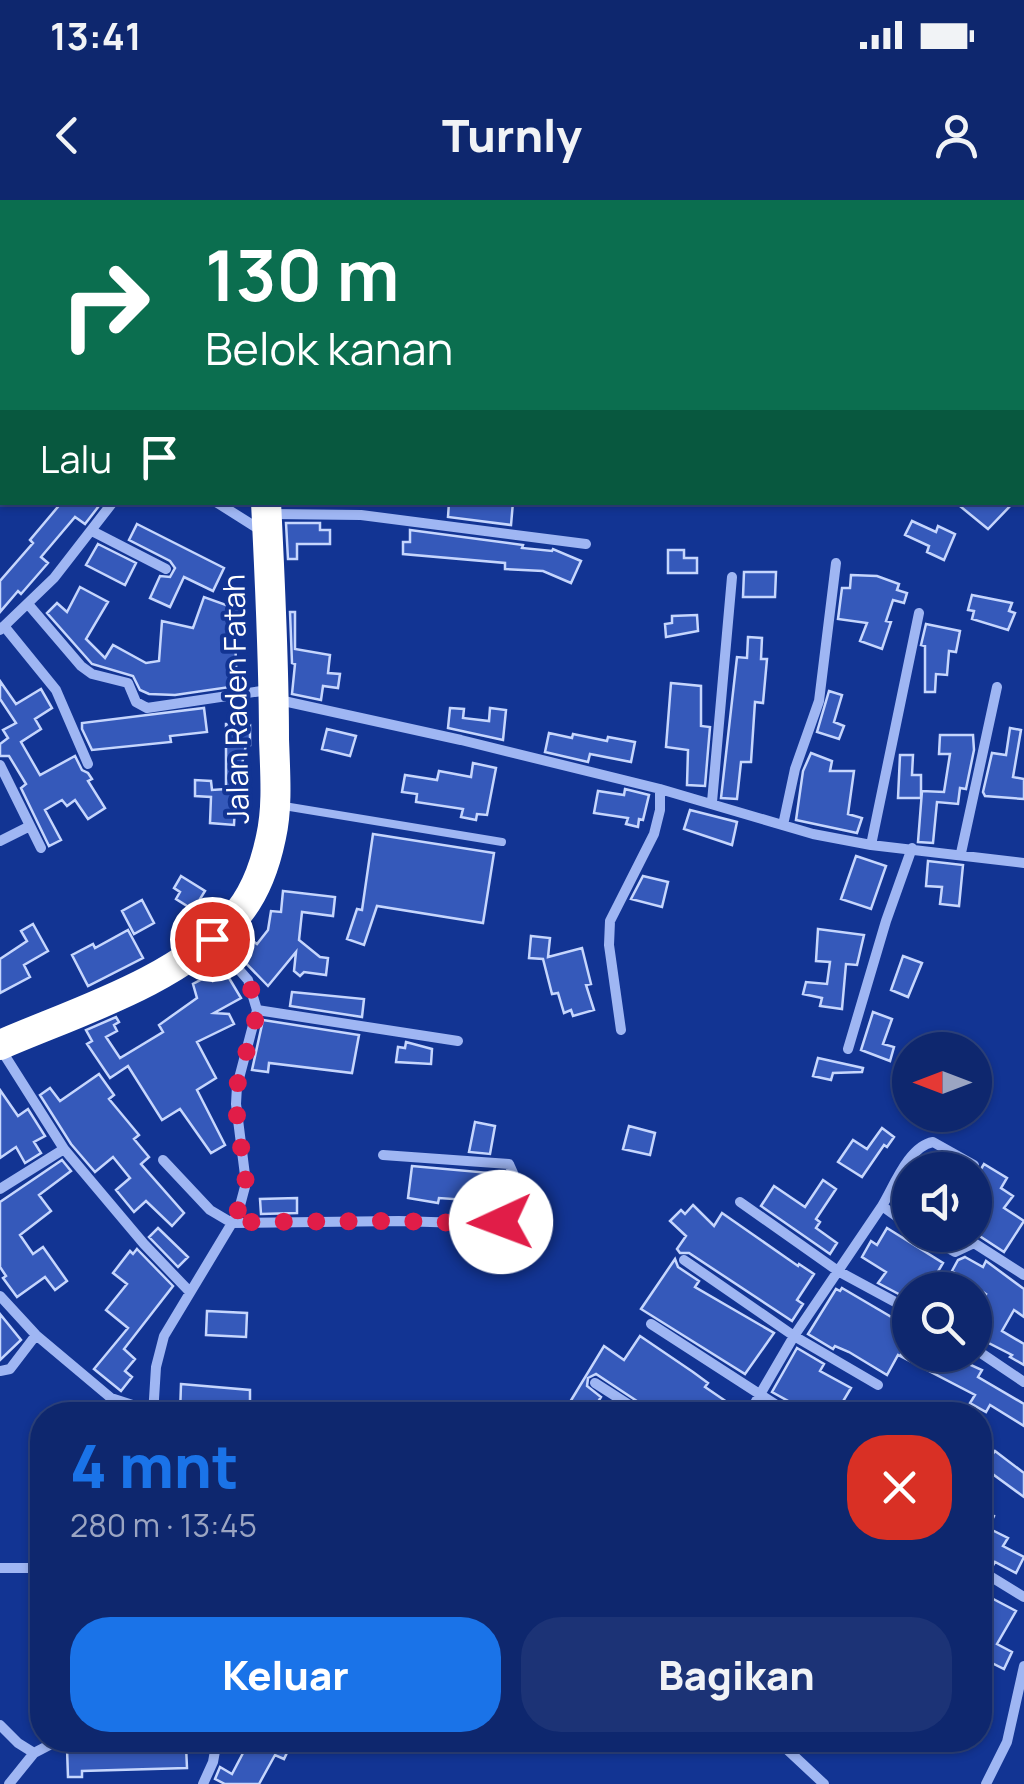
<!DOCTYPE html>
<html lang="id">
<meta charset="utf-8">
<style>
body{margin:0;font-family:Manrope,sans-serif;background:#1c3376;color:#f1f3f6;height:100vh;display:flex;flex-direction:column;font-size:38px;white-space:nowrap}
*{box-sizing:border-box;margin:0}
p{font-size:32px;color:#9ba5c2}
.icon{flex:none;width:55px;height:55px;fill:none;stroke:currentColor;stroke-width:2;stroke-linecap:round;stroke-linejoin:round}
.map{position:relative;flex:1;overflow:hidden}
.panel{position:absolute;left:30px;top:1202px;width:962px;height:350px;display:flex;flex-direction:column;background:#0e276e;border-radius:40px;box-shadow:0 2px 8px #0004,0 0 0 2px #2e4481}
.panel>*{flex:none}
.banner{position:absolute;left:0px;top:0px;width:1025px;height:305px;box-shadow:0 2px 8px #0004,0 0 0 2px #2e4481;background:#0b6e4f;color:#fff;overflow:hidden}
.needle{width:65px;rotate:270deg}
.buttons{position:absolute;left:892px;top:832px;display:grid;gap:20px}
.buttons a{display:grid;place-items:center;width:100px;height:100px;border-radius:50%;background:#0e276e;box-shadow:0 2px 8px #0004,0 0 0 2px #2e4481;font-size:50px}
.pin{position:absolute;display:grid;place-items:center;width:85px;height:85px;color:#fff;margin:-42px;border:5px solid #fff;border-radius:50%;box-shadow:0 2px 10px #0007}
.me{position:absolute;width:110px;margin:-55px;rotate:268deg;stroke-linejoin:round;filter:drop-shadow(0 0 8px #0008)}
.turn{display:flex;align-items:center;gap:35px;height:210px;padding:0 40px;font-size:45px}
.turn .icon{width:130px;height:130px;stroke-width:2.5}
.turn b{display:block;font-size:70px;line-height:85px}
.then{display:flex;align-items:center;height:95px;padding:0 40px;background:#0003;gap:20px;font-size:38px}
.round{display:grid;place-items:center;flex:none;width:105px;height:105px;border-radius:40px;background:#1c3376}
.summary{display:flex;align-items:center;justify-content:space-between;height:170px;padding:0 40px}
h1{font-size:60px;font-weight:800;line-height:75px;color:#1a73e8}
.action{display:flex;gap:20px;margin-top:auto;padding:20px 40px}
.action a{flex:1;height:115px;border-radius:40px;background:#1a73e8;color:#fff;font-size:40px;font-weight:800;line-height:115px;text-align:center}
.action a+a{background:#1c3376;color:#f1f3f6}
.status{display:flex;justify-content:space-between;align-items:center;height:70px;padding:0 50px;background:#0e276e;direction:ltr}
.status svg{height:28px;fill:currentColor}
header{display:flex;justify-content:space-between;align-items:center;height:130px;padding:0 40px;background:#0e276e;font-size:45px;font-weight:800}
.map>svg:first-child{display:block}
.building{fill:#3559ba;stroke:#c6d6fd;stroke-width:2.5}
.lines{fill:none;stroke-linecap:round;stroke-linejoin:round}
.lane{stroke:#9fb6f3;stroke-width:8}
.street{stroke:#9fb6f3;stroke-width:10}
.highway{stroke:#fff;stroke-width:30}
.route{stroke:#e11d48;stroke-width:18;stroke-dasharray:0 32.4}
.labels{text-anchor:middle;dominant-baseline:central;stroke-width:8;stroke-linejoin:round;paint-order:stroke}
.street-label{font-size:30px;fill:#fff;stroke:#123493}
</style>
<div class="status"><b>13:41</b><svg viewBox="0 0 49 12"><path d="M0 12V9h3v3zM5 12V6h3v6zM10 12V3h3v9zM15 12V0h3v12zM26 1h20v11H26zM47 4h2v5h-2z"/></svg></div>
<header><svg class="icon" aria-label="back" viewBox="0 0 24 24"><path d="M15 5l-7 7 7 7"/></svg>Turnly<svg class="icon" aria-label="person" viewBox="0 0 24 24"><circle cx="12" cy="8" r="4"/><path d="M4 21q1-7 8-7t8 7"/></svg></header>
<div class="map">
<svg width="1024" height="1584" viewBox="0 0 1024 1584">
<rect width="100%" height="100%" fill="#123493"/>
<path class="building" d="M62,302H102L85,324L75,317L41,357L48,363L21,394L18,391L0,412V381L33,343L30,340Z
M449,302H513L511,325L448,317Z
M955,302H1014L988,329Z
M912,321L936,332L938,326L955,334L944,360L927,352L929,346L905,335Z
M286,323H320V330H330V344H297V359H288Z
M137,324L224,368L213,391L184,377L170,407L150,398L160,376L170,377L175,368L170,361L129,340Z
M410,330L523,345L522,348L552,351L553,349L581,361L571,383L543,371L505,369V363L403,354V342H410Z
M98,344L136,363L125,385L86,365Z
M668,350H684V358H697V373H668Z
M744,372H776L775,397H743Z
M851,375L877,376L899,384L897,390L907,393L904,403L893,400L886,421L891,422L882,449L860,441L867,423L838,419L842,388H850Z
M80,387L108,402L86,439L105,458L113,445L146,463L159,461L162,421L193,428L204,397L240,410L231,437L235,438L237,486L175,495L149,494L140,490L133,476L92,464L47,413L57,403L67,412Z
M972,395L1012,403L1009,411L1015,413L1008,430L972,419L974,411L968,410Z
M290,412H295V449L330,455L328,473L340,474L338,488L323,486L321,500L292,494L295,464L292,463Z
M697,415L698,431L666,437L665,424L672,423V416Z
M926,424L960,431L956,452L949,451L947,475L936,474L935,492H925V446L921,445Z
M748,437L762,438L761,459H767L763,503L755,502L751,562H741L737,599L721,598L737,457L747,458Z
M0,481L16,504L41,489L52,508L35,519L41,529L21,542L40,575L75,556L82,570L88,573L92,579L88,581L105,608L88,619L75,600L67,606L62,600L45,610L61,640L49,646L21,588L26,584L9,556H0V544L8,538L3,530L16,523L0,499Z
M671,483L701,486V526L710,527L705,586L687,585L688,550L666,547Z
M829,491L842,495L834,522L844,526L839,539L817,532Z
M204,508L207,532L170,536L171,542L92,550L82,529V523Z
M450,508L464,509L463,518L489,521L490,508L506,510L503,540L448,528Z
M226,524L250,525V545H246L241,569L237,568L234,625L210,623L211,597L195,596V580L211,581L212,590L226,589Z
M1010,528L1021,530L1013,577L1024,579V599L985,596L983,592L992,553L1006,555Z
M327,529L356,536L350,556L322,549Z
M549,533L572,538L573,534L607,541L608,537L635,542L631,562L590,554L588,562L545,552Z
M940,535H973L974,550L966,589L960,588L958,604L937,602L933,643L918,642L922,591L944,592L950,554H939Z
M811,553L832,561L830,571H854L848,614L862,618L857,633L796,620L803,571Z
M900,555H913L912,575H921V598H898Z
M473,563L496,568L487,615L477,614L476,620L461,617L463,609L416,602L417,594L402,592L405,575L437,580L439,571L471,577Z
M625,589L649,595L643,620L639,619L638,627L626,624L628,618L594,613L598,591L624,595Z
M690,610L737,622L732,645L684,629Z
M373,634L494,653L483,723L377,706L364,745L347,739L357,709L362,710Z
M856,656L886,666L871,709L841,699Z
M928,661L963,665L959,706L940,704L942,687L926,686Z
M181,676L205,691L200,699L210,705L203,716L176,699L180,692L174,688Z
M643,676L668,682L662,707L631,699Z
M283,691L335,697L333,716L302,712L299,740L320,757L328,758L326,775L304,772L300,776L294,771L296,752L268,786L237,754L250,739L257,744L268,730L271,711L281,712Z
M142,700L154,723L134,734L122,711Z
M33,724L48,751L24,765L30,777L0,793V759L27,741L21,731Z
M818,729L864,735L857,765L846,764L842,809L820,806L822,798L803,794L806,782L827,784L830,762L816,761Z
M128,730L143,758L88,786L72,755L93,744L95,748Z
M531,736L550,738L548,757L582,748L591,784L586,785L594,810L573,816L571,810L564,813L558,793L552,794L543,759L529,758Z
M903,756L922,763L908,797L891,790Z
M226,773L241,798L214,813L229,814L234,824L197,842L216,878L197,890L225,945L211,953L180,909L162,920L128,866L110,878L87,844L92,841L86,830L116,817L119,822L114,825L117,831L106,837L120,858L163,832L159,825L197,798L193,784L210,775L213,781Z
M292,792L364,799L362,817L290,806Z
M873,812L892,819L883,844L894,847L890,861L861,850Z
M263,820L359,835L352,873L269,863L268,872L252,870Z
M406,842L432,849L431,864L396,862L398,847L405,848Z
M818,858L863,868L862,872L833,873L831,880L813,876Z
M99,874L114,895L109,899L139,935L134,939L149,957L141,964L184,1013L172,1026L146,1001L134,1012L116,990L130,978L113,957L95,972L71,944L40,895L50,888L60,901Z
M0,890L18,916L28,909L45,936L34,942L41,953L25,963L16,947L0,958Z
M475,922L495,926L490,954L469,952Z
M629,926L655,933L650,955L623,949Z
M882,928L894,937L887,947L884,945L862,977L838,962L853,940L867,949Z
M62,960L71,971L39,995L51,1011L20,1035L33,1054L43,1047L67,1081L55,1090L45,1077L17,1097L3,1078L6,1076L0,1067V1002Z
M984,964L1007,978L1001,988L1013,996L1004,1008L1024,1021L1004,1052L975,1033V979Z
M412,966L501,974L496,1002L439,998L438,1003L408,998Z
M823,980L836,989L816,1019L820,1022L816,1028L837,1043L830,1054L761,1006L774,986L805,1007Z
M297,998V1013L261,1014L260,999Z
M693,1005L714,1026L722,1013L798,1066L799,1064L814,1074L797,1100L803,1104L792,1121L689,1053H680L677,1049L686,1036L670,1021L681,1010L685,1014Z
M158,1028L188,1057L178,1067L149,1037Z
M887,1028L943,1063L927,1090H910V1100L878,1083L886,1072L862,1057L871,1041L877,1045Z
M137,1049L173,1086L124,1149L135,1159L125,1171L132,1177L121,1191L94,1169L128,1128L106,1110L127,1084L113,1073L130,1051L133,1054Z
M965,1057L983,1067L986,1061L1024,1089V1117L1014,1110L1002,1131L1024,1144V1165L1010,1157L1012,1155L975,1136V1111L986,1094L952,1071L958,1060Z
M675,1059L678,1067L699,1081L695,1087L774,1133L745,1174L641,1109Z
M842,1088L910,1128V1139L901,1155H949L982,1170L978,1177L1024,1204V1226L990,1205L986,1212L970,1203L975,1195L898,1155L887,1175L849,1152L835,1146L833,1149L808,1134L836,1089L840,1091Z
M207,1111L247,1113L246,1137L206,1135Z
M0,1114L21,1140L0,1160Z
M640,1136L693,1172L708,1183L705,1187L727,1202L718,1215H658L596,1174L588,1178L587,1186L601,1197L596,1205L612,1215H578L567,1207L604,1146L624,1160Z
M797,1148L824,1164L820,1171L851,1188L835,1215H801L797,1206L772,1192Z
M181,1184L250,1190V1212L180,1215Z
M995,1251L1024,1273V1297L983,1267Z
M980,1308L994,1316L988,1328L1008,1338L1003,1346L1024,1357L1016,1373L995,1362L992,1367L980,1360Z
M980,1392L1016,1411L997,1444L1012,1452L1004,1469L980,1457Z
M226,1540H293L284,1559L275,1555L259,1584H225L215,1579L220,1567L232,1574L243,1553L225,1546Z
M149,1541V1546H186L187,1568L82,1571V1577H68L67,1548H88V1542Z"/>
<g class="lines">
<path class="lane" d="M284,606L502,642"/>
<path class="street" d="M46,0L51,2
M134,0L137,2
M270,0L273,2
M594,0L597,2
M703,2L706,0
M0,76L2,77
M1022,78L1024,75
M0,106L2,101
M0,174L2,175
M1022,214L1024,212
M216,302L262,331
M272,314L361,315L586,344
M92,331L166,369
M28,404L81,466L92,474L128,483L136,502L147,508L268,490
M4,426L56,490L88,564
M0,430L54,378L113,302
M279,500L461,540L660,589L813,634L871,645L1024,663
M0,565L41,648
M712,602L732,377
M783,625L795,569L819,501L836,363
M0,641L30,626
M871,645L919,413
M961,653L997,487
M257,810L458,841
M621,830L609,745L610,721L654,634L660,610V589
M0,848L64,949L144,1044L189,1091
M848,849L886,721L912,648
M163,960L210,1010L232,1023L399,1021L494,1024L501,1022L513,973L509,964L383,955
M0,989L64,949
M740,1002L838,1071L910,1110
M882,1006C894,986 909,946 933,942L974,965
M925,1035L955,1052L974,1043L1024,1075
M684,1060L794,1136L878,1185
M0,1096L36,1135L111,1198L151,1211
M651,1124L792,1215
M975,1149L1024,1182
M0,1171L10,1169L36,1135
M595,1183L645,1215
M153,1215L156,1167L164,1136L238,1013L246,983L236,904L237,886L257,810L248,780L213,740
M748,1215L794,1136L882,1006L910,1026
M0,1368H42
M980,1370L1024,1397
M0,1525L18,1543L34,1553L59,1540
M777,1540L824,1584
M9,1584L34,1553
M203,1584L213,1562L217,1540
M986,1584L1007,1542L1024,1466"/>
<path class="highway" d="M311,2L312,0
M0,845C76,812 176,782 233,719C253,698 265,666 271,637C278,606 275,571 274,539C274,460 270,381 266,302"/>
</g>
<g class="lines">
<path class="route" d="M212,739L248,780L258,810L237,886V917L246,983L244,998L232,1022L399,1021L494,1024L501,1022"/>
</g>
<g class="labels">
<g class="street-label">
<text transform="translate(235 499) rotate(-91)">Jalan Raden Fatah</text>
</g>
</g>
</svg>
<div class="buttons">
<a><svg class="needle" viewBox="-14 -14 28 28"><path d="M0-13l5 13h-10z" fill="#e53935"/><path d="M0 13l5-13h-10z" fill="#9ba5c2"/></svg></a>
<a><svg class="icon" aria-label="sound" viewBox="0 0 24 24"><path d="M4 9h4l5-4v14l-5-4H4zM17 9q2 3 0 6"/></svg></a>
<a><svg class="icon" aria-label="search" viewBox="0 0 24 24"><circle cx="10" cy="10" r="6"/><path d="M15 15l6 6"/></svg></a>
</div>
<div class="pin" style="left:212px;top:739px;background:#d93025"><svg class="icon" aria-label="arrive" viewBox="0 0 24 24"><path d="M6 21V4h12l-3 4 3 4H6"/></svg></div>
<svg class="me" style="left:501px;top:1022px" viewBox="-20 -20 40 40"><circle r="19" fill="#fff"/><path d="M0-13L10 11 0 6-10 11z" fill="#e11d48"/></svg>
<div class="banner">
<div class="turn"><svg class="icon" aria-label="right" viewBox="0 0 24 24"><path d="M7 20v-9h11M14 6l5 5-5 5"/></svg><div><b>130 m</b>Belok kanan</div></div>
<div class="then">Lalu<svg class="icon" aria-label="arrive" viewBox="0 0 24 24"><path d="M6 21V4h12l-3 4 3 4H6"/></svg></div>
</div>
<section class="panel">
<div class="summary"><div><h1>4 mnt</h1><p>280 m · 13:45</p></div><a class="round" style="background:#d93025;color:#fff"><svg class="icon" aria-label="close" viewBox="0 0 24 24"><path d="M6 6l12 12M18 6L6 18"/></svg></a></div>
<div class="action"><a>Keluar</a><a>Bagikan</a></div>
</section>
</div>
